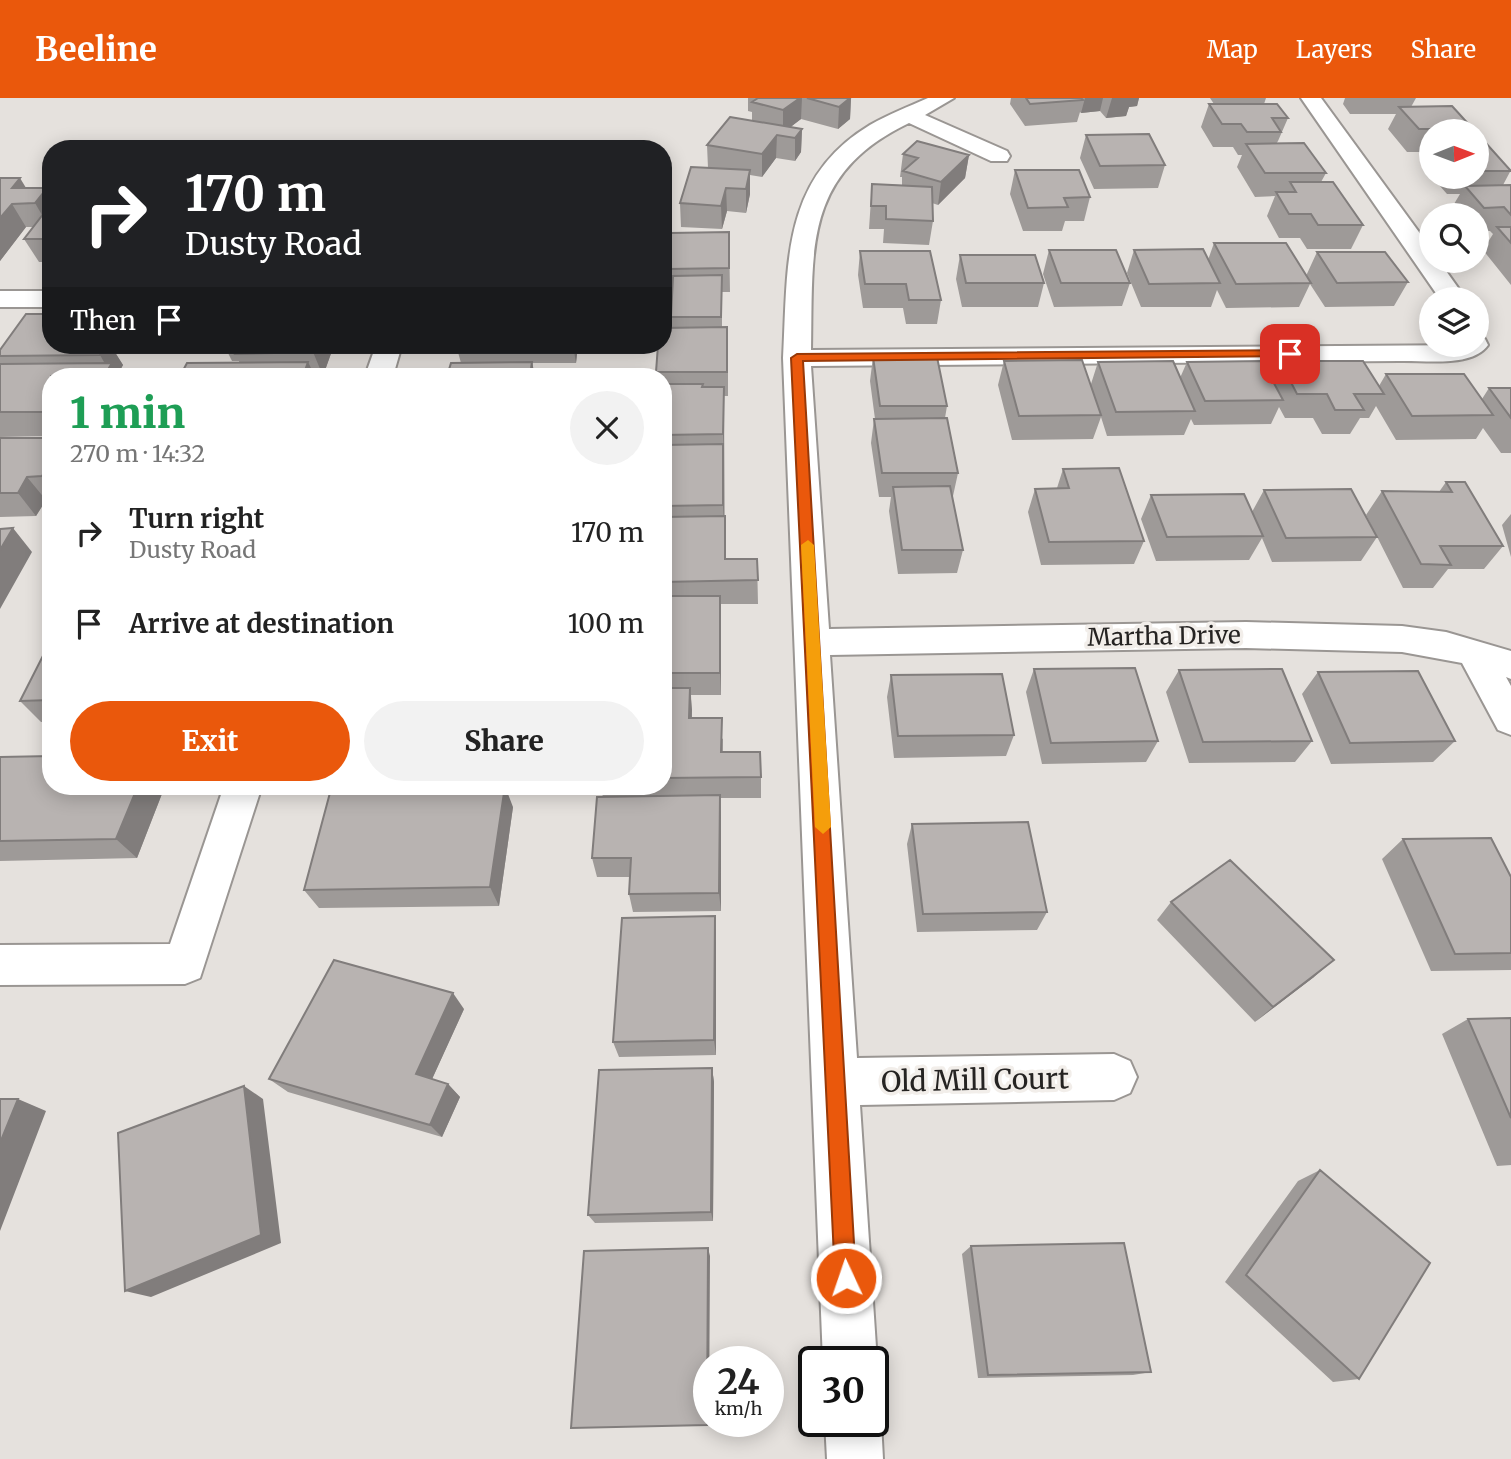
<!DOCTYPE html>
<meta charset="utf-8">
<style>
body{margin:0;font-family:Merriweather,serif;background:#f2f2f2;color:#222;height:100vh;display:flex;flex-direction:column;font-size:26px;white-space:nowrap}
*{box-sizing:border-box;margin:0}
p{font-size:23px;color:#767676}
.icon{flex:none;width:38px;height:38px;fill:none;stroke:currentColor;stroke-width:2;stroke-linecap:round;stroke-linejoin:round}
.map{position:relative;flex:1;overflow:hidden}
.details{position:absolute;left:42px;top:270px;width:630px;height:427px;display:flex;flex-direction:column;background:#fff;border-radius:28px;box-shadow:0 4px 18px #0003}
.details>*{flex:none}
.hud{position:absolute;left:42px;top:42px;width:630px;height:214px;border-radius:28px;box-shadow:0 4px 18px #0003;background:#202124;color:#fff;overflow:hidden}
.needle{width:46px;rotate:89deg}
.controls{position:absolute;left:1419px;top:21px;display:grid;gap:14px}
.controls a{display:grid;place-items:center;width:70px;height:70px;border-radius:50%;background:#fff;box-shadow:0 4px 18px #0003;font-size:35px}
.speed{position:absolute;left:693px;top:1248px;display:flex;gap:14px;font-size:35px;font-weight:700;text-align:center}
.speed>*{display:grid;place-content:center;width:91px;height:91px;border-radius:50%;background:#fff;box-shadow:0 4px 18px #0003;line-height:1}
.speed small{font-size:18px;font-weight:400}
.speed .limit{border:4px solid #111;border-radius:10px;background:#fff;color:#111}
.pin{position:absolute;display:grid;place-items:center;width:60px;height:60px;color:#fff;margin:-30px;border-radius:14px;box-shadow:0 4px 10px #0006}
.me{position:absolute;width:77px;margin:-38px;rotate:357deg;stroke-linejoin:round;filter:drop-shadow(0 0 5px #0008)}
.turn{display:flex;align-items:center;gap:24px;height:147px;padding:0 28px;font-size:32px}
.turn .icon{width:91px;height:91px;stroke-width:2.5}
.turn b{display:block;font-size:49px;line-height:60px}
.then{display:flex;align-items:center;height:66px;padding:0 28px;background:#0003;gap:14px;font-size:26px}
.round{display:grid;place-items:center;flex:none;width:74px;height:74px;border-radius:37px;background:#f2f2f2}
.head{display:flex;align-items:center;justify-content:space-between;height:119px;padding:0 28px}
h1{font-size:42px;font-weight:800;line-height:52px;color:#1e9e55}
.primary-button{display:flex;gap:14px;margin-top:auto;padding:14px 28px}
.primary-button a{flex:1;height:80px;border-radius:42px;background:#ea580c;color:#fff;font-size:28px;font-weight:800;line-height:80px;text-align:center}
.primary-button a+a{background:#f2f2f2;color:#222}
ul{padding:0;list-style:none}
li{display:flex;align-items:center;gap:21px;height:91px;padding:0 28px}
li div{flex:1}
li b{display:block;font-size:26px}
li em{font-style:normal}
header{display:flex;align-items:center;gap:42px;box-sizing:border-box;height:98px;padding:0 35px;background:#ea580c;color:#fff}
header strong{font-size:33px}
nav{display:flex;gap:38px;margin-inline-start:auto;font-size:24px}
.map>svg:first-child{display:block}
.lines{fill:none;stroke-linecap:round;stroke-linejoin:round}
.minor-casing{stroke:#9a9693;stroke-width:4}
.minor{fill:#fff;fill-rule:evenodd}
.wall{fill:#9e9a98}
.shaded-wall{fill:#817d7c}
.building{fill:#b8b3b1;stroke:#817d7c;stroke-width:2}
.route{fill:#ea580c;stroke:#983908;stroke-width:2}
.slow{fill:#f59e0b}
.labels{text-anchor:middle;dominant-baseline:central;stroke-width:7;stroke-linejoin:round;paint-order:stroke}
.street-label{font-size:24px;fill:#252322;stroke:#f2eeea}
.near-street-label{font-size:28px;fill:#252322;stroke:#f2eeea}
</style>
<header>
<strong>Beeline</strong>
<nav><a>Map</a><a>Layers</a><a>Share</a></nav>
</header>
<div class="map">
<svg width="1511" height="1361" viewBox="0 0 1511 1361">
<rect width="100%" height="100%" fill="#e5e1dd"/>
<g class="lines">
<defs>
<path id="minor" d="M928,0H954L925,17L1007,53L1010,58L1007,63H991L909,25C803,76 813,150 811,252L1477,247V239L1485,241L1488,247C1472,270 1424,262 1399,263L811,268L829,531L1246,524L1402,528L1446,534L1511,553V581L1506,579L1511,588V637L1498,632L1462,565L1402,554L1246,550L830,557L857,960L1114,956L1130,963L1137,979L1130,995L1114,1002L860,1007L877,1264L873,1273V1264H823L783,260C788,169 780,81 870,27C889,16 908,9 928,0Z
M1301,0H1321L1432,152V163H1439L1466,201H1440Z
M0,193H51V209H0Z
M376,247H402L393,278H365Z
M224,688H262L200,880L185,886L0,887V847L170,846Z
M873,1305L881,1323L883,1361H827L825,1323H873Z"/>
</defs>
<use href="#minor" class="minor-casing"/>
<use href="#minor" class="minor"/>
</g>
<path class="wall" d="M748,0H851L850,21L838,31L801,21L790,29L802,31L801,54L795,63L776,60L762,79L750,77V96L746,115L727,113L722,131L681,129L680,105L713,70H708L707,47L752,23V14L748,13Z
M1011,0H1139L1137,8L1129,9L1126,18L1106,20L1100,13L1081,15L1080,14L1077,24L1025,28L1010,6Z
M1210,0H1266L1264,6L1288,20L1278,43L1276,46L1326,75L1321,84L1363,127L1351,151H1307L1300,140H1279L1267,118L1275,98L1255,99L1237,69L1242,57H1238L1233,49H1213L1201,29L1209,6H1214Z
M1345,0H1416L1411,9L1473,31L1472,33H1432V78L1422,67L1429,54H1407L1388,31L1396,16H1350L1343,6Z
M1086,37L1165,67L1158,90L1094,91L1080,60Z
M1477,44L1511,72L1503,87H1511V187L1483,152L1493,136L1490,133H1477V117H1457L1451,111L1460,96H1447L1432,79H1477Z
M903,56L969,57L965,80L938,107L932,105L933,123L929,147L883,145L884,131H869L872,86L902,87V79H900Z
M1015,72L1090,99L1084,123H1065L1062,133H1023L1010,96Z
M0,80L26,90L51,97V164H39L24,141L33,129H26L0,163Z
M729,134L730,194H722V229H727L728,253V298H724L725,461H757L758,506H721V597H691L692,620L723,641V654L761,679V700H720L721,718V813L633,814L629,796L630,779H597L592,760L603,699L600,688H663V278H656V274L671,230V219L672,195H670L669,171Z
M1214,145L1306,178L1317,154L1408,184L1394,208L1325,209L1310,186L1299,209L1226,210L1217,192L1211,209H1141L1127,175L1134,152L1208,162Z
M1049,152L1130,185L1122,208L1054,209L1043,176Z
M860,153L941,202L937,226H906L903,210H863L858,177Z
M960,157L1044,185L1038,209H962L956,181Z
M51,247H112L111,248L123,267L118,276L120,278H51V338L0,339V252Z
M224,247H334L323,278H180L239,264V263H232Z
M456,247H578L576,265H532L535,278H447L461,265Z
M873,259L947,308L945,320L958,375L953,398H952L963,452L957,475L898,476L889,413L891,399H879L871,345L874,321H875L870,283Z
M1004,263L1091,286L1098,264L1180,280L1187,264L1272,281L1280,263L1379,288L1386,276L1482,301L1489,290H1511V355H1501L1483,330L1476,341L1396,342L1376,308L1369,320H1360L1350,336H1322L1313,320H1285L1279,309L1271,326L1194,327L1191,321L1184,337L1107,338L1101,319L1093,341L1012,342L998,287Z
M0,340H51V402H46L36,418L0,419Z
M1063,371L1144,443L1134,466L1041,467L1028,414L1035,391L1057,390Z
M1446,384L1503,448L1484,471H1448L1433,490H1403L1366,417L1382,393L1439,394Z
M1264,392L1377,439L1361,463L1272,464L1262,440L1249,462L1156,463L1141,421L1151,397L1252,414Z
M1511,416V459L1502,427Z
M51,542V624H41L20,603Z
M1034,571L1158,643L1146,664L1042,666L1026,594Z
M1179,572L1312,643L1295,664L1189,665L1166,594Z
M1318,574L1455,643L1433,664L1331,666L1302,596Z
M891,577L1014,637L1006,658L894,660L887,599Z
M0,659L51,688H165L137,760L0,763Z
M513,709L499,808L319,810L304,792Z
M912,726L1047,814L1037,832L917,834L907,746Z
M1403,741L1511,779V872L1431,873L1382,761Z
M1171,804L1314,879L1255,924L1157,822Z
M715,818L716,836V957L619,959L613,944Z
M464,911L432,981L448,986L460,999L442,1039L288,994L269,981Z
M1511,920V1067L1497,1068L1442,936L1468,921Z
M712,970L714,984L713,1123L595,1125L588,1117Z
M1320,1072L1359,1281L1333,1284L1225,1184L1298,1083Z
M971,1148L1151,1274L1133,1277L978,1280L962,1156Z"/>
<path class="shaded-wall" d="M800,0H802L801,21L783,35V12Z
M850,0H851L850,21L838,31L839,9Z
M1085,0H1103L1100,13L1081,15Z
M1112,0H1139L1137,8L1129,9L1126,18L1106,20Z
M802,31L801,54L795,63V40Z
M777,37L776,60L762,79V56Z
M969,57L965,80L938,107L941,84Z
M750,72V96L746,115V91Z
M20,80L34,103L12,90Z
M47,90L51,97V126L49,129L35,105Z
M726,90L727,113L722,131L721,108Z
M12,106L26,129L0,163V120Z
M86,247H112L111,248L123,267L118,276L120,278H104L108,271L100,257Z
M316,247H334L323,278L313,254Z
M573,247H578L576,265Z
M308,264L315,278H303Z
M532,264L535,278H530Z
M724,289V360L723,336Z
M723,346L724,370V431L723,407Z
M51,363V390L42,378Z
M27,379L46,402L36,418L18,395Z
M13,430L32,454L0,511V452Z
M720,498L721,521V597L720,575Z
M690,590L692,612L691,641L689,620Z
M138,688H165L137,760L116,741Z
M505,688L513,709L499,808L490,789Z
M720,697L721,718V813L719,795Z
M715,818L716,836V957L714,942Z
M1334,862L1314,879L1255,924L1273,909Z
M453,895L464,911L428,990L416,976Z
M712,970L714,984L713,1123L711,1114Z
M448,986L460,999L442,1039L430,1027Z
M244,988L263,1001L281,1145L151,1199L125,1193Z
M18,1001L46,1013L0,1133V1045Z
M708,1150L710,1158L709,1327H707Z"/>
<path class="building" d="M758,0H800L783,12L752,4Z
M807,0H850L839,9Z
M1026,0H1081L1083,2L1030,6Z
M1209,6H1277L1288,20H1272L1281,34H1247L1241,26H1222Z
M1452,8L1473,31H1419L1399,9Z
M730,19L802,31L795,40L777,37L762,56L707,47Z
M1149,36L1165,67L1100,68L1086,37Z
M917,43L969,57L941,84L903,73L918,60L903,56Z
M1477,44H1485L1511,73H1477Z
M1304,45L1326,75H1265L1246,46Z
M691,69L750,72L746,91L726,90L721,108L680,105Z
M1015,72H1079L1090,99L1064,100L1068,109L1028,110Z
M0,80H20L12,90H47L35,105L12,106L0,120Z
M1290,84H1333L1363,127H1318L1311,116H1289L1276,94H1296Z
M872,86L932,89L933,123L886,121V108H871Z
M1511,87V117L1504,109L1484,110L1465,88Z
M51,106V141H24Z
M1497,129H1511V145Z
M729,134V170L669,171L671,135Z
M1214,145H1286L1311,185L1236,186Z
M1203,151L1220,185L1149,186L1134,152Z
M1049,152H1116L1130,185H1061Z
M860,153H930L941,202H909L906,186H865Z
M1317,154H1385L1408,184L1337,185Z
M960,157H1035L1044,185H966Z
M722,177L721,219H671L673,178Z
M26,216H51V247H106L100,257L0,258V252Z
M727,229V274H656L658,247H663V230Z
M239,247H316L313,254L235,256Z
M873,259H937L947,308H880Z
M1082,262L1101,317L1019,318L1004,263Z
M1173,263L1195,313L1116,314L1098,264Z
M1262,263L1283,302L1205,303L1187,264Z
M1280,263H1363L1384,296H1354L1364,312H1335L1327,296H1297Z
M308,264L303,278H180L187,265Z
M532,264L530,278H447L451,265Z
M112,265L104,278H51V314H0V266Z
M1386,276H1464L1493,317L1412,318Z
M663,286H703L702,289H724L723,336L663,337Z
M1489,290H1511V320Z
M947,320L958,375H882L874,321Z
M0,340H51V363L42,378L27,379L18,395H0Z
M723,346V407L663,408V347Z
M1119,370L1144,443L1049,444L1035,391L1069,390L1063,371Z
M1446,384H1465L1503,448H1440L1451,467L1421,466L1382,393L1452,394Z
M950,388L963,452H902L893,389Z
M1351,391L1377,439L1286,440L1264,392Z
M1244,396L1263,438L1167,439L1151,397Z
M725,418V461H757L758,482L663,484V419Z
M13,430L0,452V431Z
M663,498H720V575H663Z
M51,542V602L20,603Z
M1135,570L1158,643L1051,645L1034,571Z
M1282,571L1312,643L1203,644L1179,572Z
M1418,573L1455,643L1350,645L1318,574Z
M1002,576L1014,637L898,638L891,577Z
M663,590H690L689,620H722L721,654H760L761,679L663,680Z
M51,658V688H138L116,741L0,743V659Z
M505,688L490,789L304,792L331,691Z
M720,697L719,795L629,796L631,760H592L597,699Z
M1028,724L1047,814L923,816L912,726Z
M1491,740L1511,779V855L1455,856L1403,741Z
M1230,762L1334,862L1273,909L1171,804Z
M715,818L714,942L613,944L622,820Z
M334,862L453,895L416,976L448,986L430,1027L269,981Z
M1511,920V1020L1468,921Z
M712,970L711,1114L588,1117L599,972Z
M244,988L261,1137L125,1193L118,1035Z
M0,1001H18L0,1045Z
M1320,1072L1430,1165L1359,1281L1246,1177Z
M1124,1145L1151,1274L988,1277L971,1148Z
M708,1150L707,1327L571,1330L584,1153Z"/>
<path class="route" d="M1290,252L1294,253V258L803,263L856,1180L853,1187L846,1190L838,1187L835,1180L791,260L797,256Z"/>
<path class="slow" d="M808,442L814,447L831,729L823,736L815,729L801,447Z"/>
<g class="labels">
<g class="street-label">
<text transform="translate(1164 538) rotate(-1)">Martha Drive</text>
</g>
<g class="near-street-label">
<text transform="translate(975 982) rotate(-1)">Old Mill Court</text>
</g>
</g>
</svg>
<div class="controls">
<a><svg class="needle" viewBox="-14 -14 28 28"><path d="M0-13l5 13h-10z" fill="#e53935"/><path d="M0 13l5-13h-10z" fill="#767676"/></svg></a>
<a><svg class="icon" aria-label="search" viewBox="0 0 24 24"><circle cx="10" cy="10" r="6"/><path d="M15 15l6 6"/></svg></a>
<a><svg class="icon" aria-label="layers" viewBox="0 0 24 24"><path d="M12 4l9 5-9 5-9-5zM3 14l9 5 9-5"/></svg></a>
</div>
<div class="speed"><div>24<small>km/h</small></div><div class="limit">30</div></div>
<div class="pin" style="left:1290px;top:256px;background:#d93025"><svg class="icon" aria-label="arrive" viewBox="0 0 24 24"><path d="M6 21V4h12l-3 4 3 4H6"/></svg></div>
<svg class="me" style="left:846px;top:1180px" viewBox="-20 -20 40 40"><circle r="17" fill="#ea580c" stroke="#fff" stroke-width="3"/><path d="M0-11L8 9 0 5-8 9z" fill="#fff"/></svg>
<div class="hud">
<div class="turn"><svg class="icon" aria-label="right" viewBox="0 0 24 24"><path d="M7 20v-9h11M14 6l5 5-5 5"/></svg><div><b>170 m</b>Dusty Road</div></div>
<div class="then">Then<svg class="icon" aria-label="arrive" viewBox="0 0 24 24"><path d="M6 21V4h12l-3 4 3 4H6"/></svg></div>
</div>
<section class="details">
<div class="head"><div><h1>1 min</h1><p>270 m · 14:32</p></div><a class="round"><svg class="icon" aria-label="close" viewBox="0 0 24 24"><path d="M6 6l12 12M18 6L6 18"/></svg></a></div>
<ul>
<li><svg class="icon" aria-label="right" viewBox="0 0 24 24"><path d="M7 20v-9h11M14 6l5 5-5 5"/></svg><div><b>Turn right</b><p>Dusty Road</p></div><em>170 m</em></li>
<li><svg class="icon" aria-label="arrive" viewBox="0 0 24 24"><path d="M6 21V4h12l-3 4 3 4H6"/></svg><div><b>Arrive at destination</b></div><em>100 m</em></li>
</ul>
<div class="primary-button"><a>Exit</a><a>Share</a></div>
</section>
</div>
